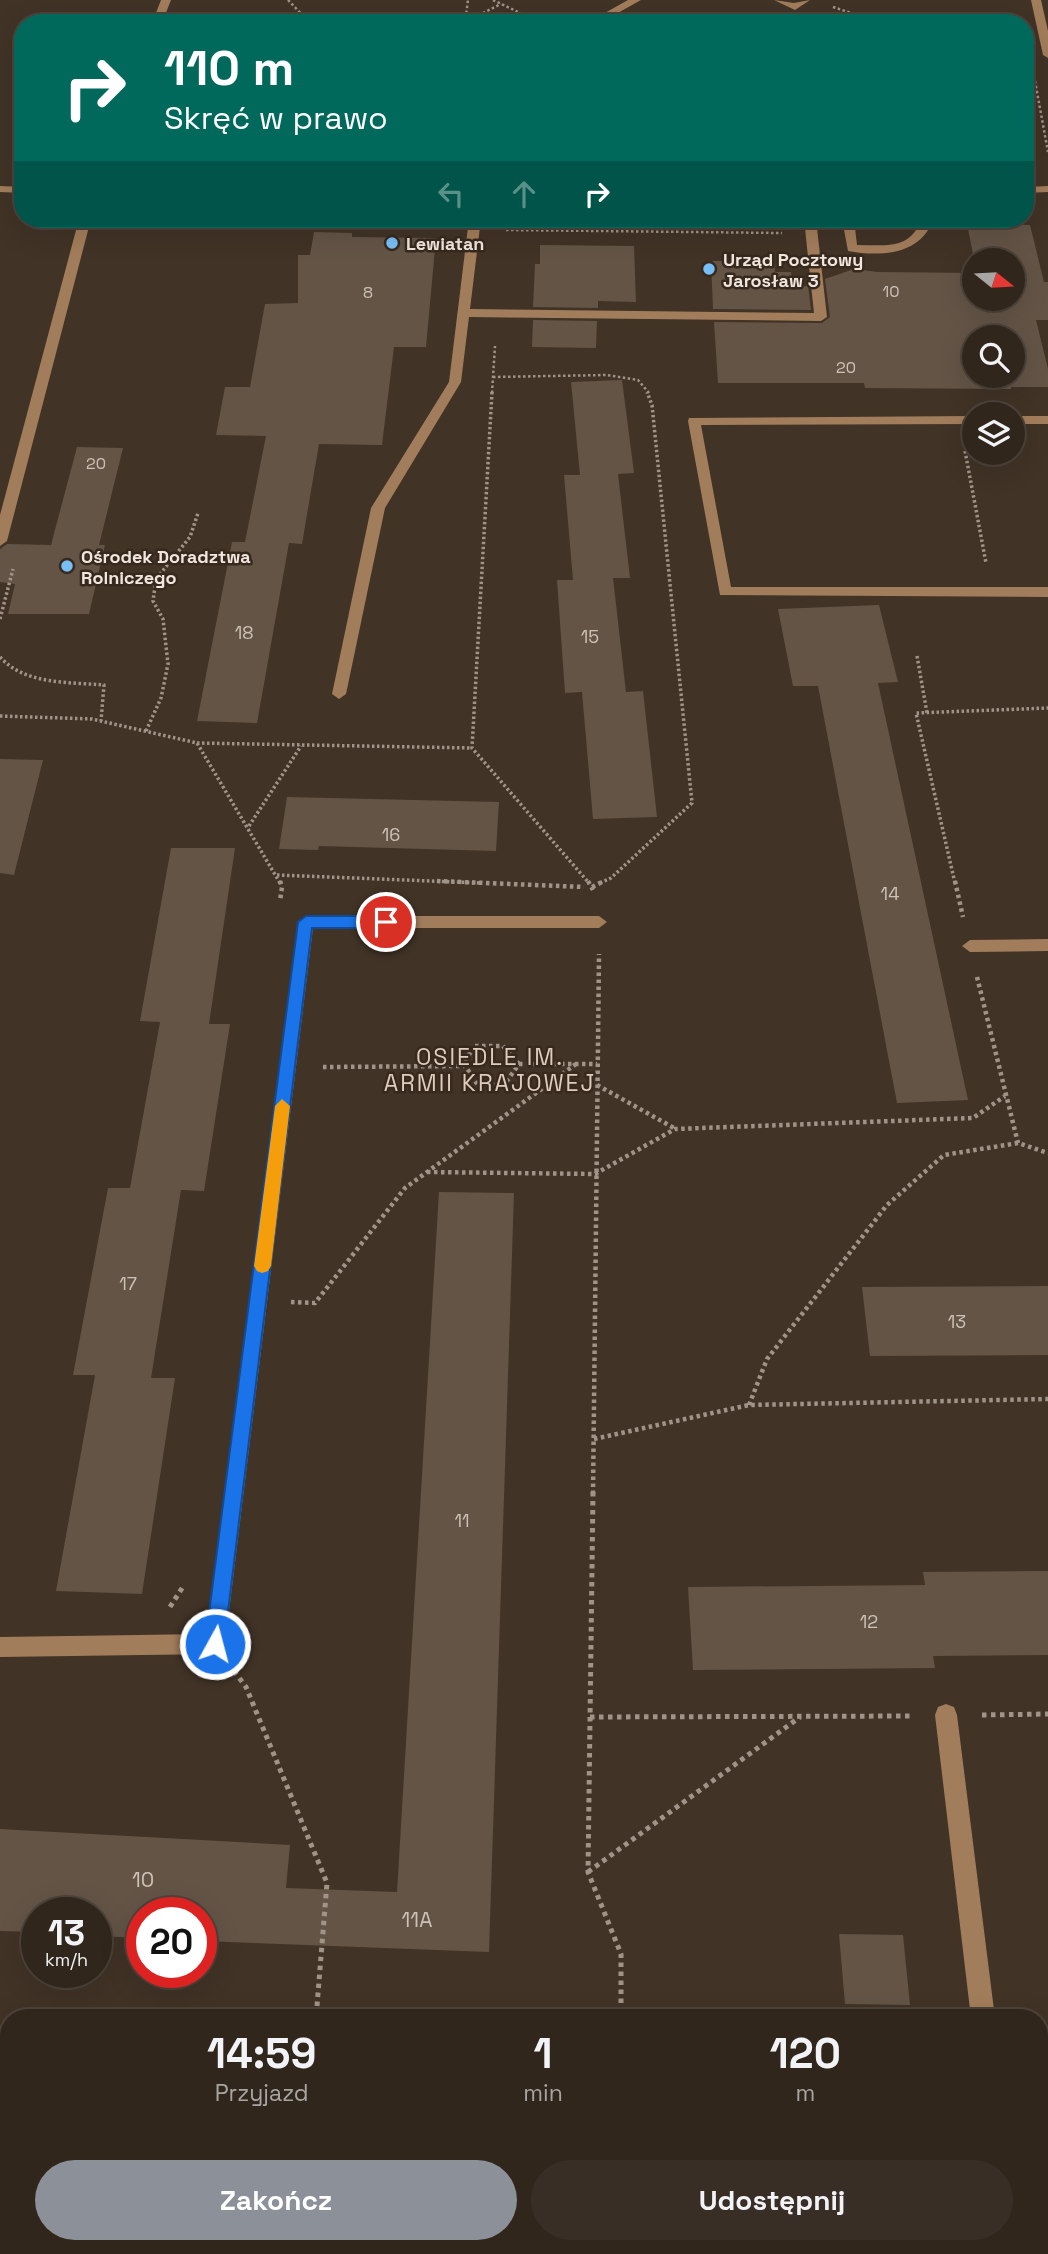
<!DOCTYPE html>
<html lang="pl">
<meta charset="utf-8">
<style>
body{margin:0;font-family:"Space Grotesk",sans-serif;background:#392e25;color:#f1f3f6;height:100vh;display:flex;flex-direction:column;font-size:26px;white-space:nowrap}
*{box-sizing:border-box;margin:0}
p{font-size:23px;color:#a8a5a3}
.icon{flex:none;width:38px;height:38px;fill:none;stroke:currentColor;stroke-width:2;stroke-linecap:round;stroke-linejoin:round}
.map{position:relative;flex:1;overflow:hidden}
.details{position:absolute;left:0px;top:2009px;width:1048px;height:245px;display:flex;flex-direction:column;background:#31261c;border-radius:28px 28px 0 0;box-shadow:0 7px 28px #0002,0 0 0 2px #4c433b}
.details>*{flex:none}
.hud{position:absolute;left:14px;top:14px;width:1020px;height:214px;border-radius:28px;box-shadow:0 7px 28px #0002,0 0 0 2px #4c433b;background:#00695c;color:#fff;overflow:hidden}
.needle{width:46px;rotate:108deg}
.fabs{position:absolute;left:962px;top:248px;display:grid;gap:14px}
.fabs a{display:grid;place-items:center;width:63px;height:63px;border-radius:50%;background:#31261c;box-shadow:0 7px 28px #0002,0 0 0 2px #4c433b;font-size:35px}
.speed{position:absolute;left:21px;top:1897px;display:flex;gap:14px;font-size:35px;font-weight:700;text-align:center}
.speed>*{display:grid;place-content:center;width:91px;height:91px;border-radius:50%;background:#31261c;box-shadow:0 7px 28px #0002,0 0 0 2px #4c433b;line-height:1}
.speed small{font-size:18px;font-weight:400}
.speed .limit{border:10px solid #d22;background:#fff;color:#111}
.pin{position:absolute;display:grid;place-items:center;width:60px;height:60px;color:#fff;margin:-30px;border:4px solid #fff;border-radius:50%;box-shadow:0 2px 7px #0007}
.me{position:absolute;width:77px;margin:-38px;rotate:7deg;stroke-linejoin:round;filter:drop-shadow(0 0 5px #0008)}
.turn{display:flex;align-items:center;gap:24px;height:147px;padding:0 35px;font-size:32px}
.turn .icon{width:91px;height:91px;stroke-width:2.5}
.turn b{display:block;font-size:49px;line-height:60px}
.lanes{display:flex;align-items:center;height:66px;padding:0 35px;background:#0003;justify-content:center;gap:35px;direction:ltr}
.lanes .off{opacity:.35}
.eta{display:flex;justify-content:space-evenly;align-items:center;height:119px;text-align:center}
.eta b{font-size:42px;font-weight:700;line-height:49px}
.action{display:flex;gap:14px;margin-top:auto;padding:14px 35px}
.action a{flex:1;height:80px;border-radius:42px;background:#8c9099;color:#fff;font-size:28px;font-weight:700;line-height:80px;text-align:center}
.action a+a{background:#392e25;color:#f1f3f6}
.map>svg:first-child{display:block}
.building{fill:#635446;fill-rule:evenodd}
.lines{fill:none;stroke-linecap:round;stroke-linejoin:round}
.path-far3{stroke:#a09489;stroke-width:2.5;stroke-dasharray:2.5 2.5;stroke-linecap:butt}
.path-far2{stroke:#a09489;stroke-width:3.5;stroke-dasharray:2.5 2.5;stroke-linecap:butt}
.path-far1{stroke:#a09489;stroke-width:4.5;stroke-dasharray:3.5 3.5;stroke-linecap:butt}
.path{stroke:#a09489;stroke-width:5;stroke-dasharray:4.5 4.5;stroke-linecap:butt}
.minor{fill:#a27d5b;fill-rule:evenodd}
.route{fill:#1a73e8;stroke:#114b97;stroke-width:2}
.slow{fill:#f59e0b}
.poi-dot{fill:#78bff7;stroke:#37291d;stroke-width:2.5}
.labels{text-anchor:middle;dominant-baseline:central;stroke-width:5;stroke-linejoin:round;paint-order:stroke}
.far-number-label{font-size:16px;fill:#cdc2b8}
.far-poi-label{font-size:18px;font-weight:bold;fill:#f0e6de;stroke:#37291d;text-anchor:start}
.number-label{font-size:18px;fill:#cdc2b8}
.near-number-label{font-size:21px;fill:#cdc2b8}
.neighbourhood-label{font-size:23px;letter-spacing:2px;fill:#ddcbbb;stroke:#37291d}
</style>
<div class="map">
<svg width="1048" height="2254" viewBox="0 0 1048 2254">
<rect width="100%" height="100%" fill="#413326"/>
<path class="building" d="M967,224L1030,225L1044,282H1048V320H1036L1048,369V387H1011V389L865,388L864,383H718L714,322L822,323L830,317L825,279L854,269L878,272L975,273V299H1013V261H975V264ZM975,338H1013V376H975Z
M314,232L352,233V237L436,238L426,347H394L382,445L319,444L302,544L289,543L257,723L197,721L232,542H245L266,436L216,435L225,387H250L265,304L298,303V255H310Z
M540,245L634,246L636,302L598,301V308L533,307L535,264H540Z
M711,261H774L775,272H791L793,290L808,285L811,310L713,309Z
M533,320L597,321L596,348L532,347Z
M622,380L634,473L618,474L630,578H613L626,692L643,691L657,817L593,819L582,692L565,693L557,580H573L564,475H580L571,382Z
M77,447L123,448L99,545H105L89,614H8L15,584L0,582V549L7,544L51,545Z
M879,605L898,682L878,683L968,1100L897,1103L818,686H793L778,609Z
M0,759L43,760L14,875L0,873Z
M287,797L499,802L496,851L319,846L318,850L279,849Z
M171,848H235L209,1024H230L204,1191L181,1190L151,1378H175L142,1594L56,1591L95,1375H73L108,1188H130L160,1022L140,1021Z
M439,1192L514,1193L489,1952L201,1941V1913H142V1938L96,1936V1913H37V1932L0,1931V1829L290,1845L286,1888L397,1892Z
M1048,1286V1355L870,1356L862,1287Z
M1048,1571V1655L933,1656L935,1668L693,1670L688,1587L925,1585L923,1572Z
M839,1934L903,1935L910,2005L845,2004Z"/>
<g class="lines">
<path class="path-far3" d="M288,0L310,23
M493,0L541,23
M833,7L882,23
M465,22L501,4
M465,23L468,0
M1035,81L1048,152
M1026,87H1037
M506,230L782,233
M493,377L607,375L638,380L649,393
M492,393L495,346"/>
<path class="path-far2" d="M492,392L472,748L589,883
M965,451L986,563
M0,619L13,569
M917,656L927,713
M0,657C25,685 69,682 104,685L101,721
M0,716L92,719L197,743L280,883
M146,731L161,698L168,664L163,619L153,601L156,579L190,537L198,513
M197,743L472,748
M249,826L301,746
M277,875L482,883
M600,883L611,878L692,803L652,405L647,392
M955,883L916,713L1048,708"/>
<path class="path-far1" d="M280,881L282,887L280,901
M437,881L584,887
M588,881L593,890
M955,881L963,917
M592,887L604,881
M977,977L1018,1143
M475,1046H503L519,1064L504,1085H478L463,1063Z
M519,1064H597
M323,1067L464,1066
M597,1085L674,1128
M427,1172L595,1174L675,1129L973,1118L1005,1096
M291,1302L315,1303L405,1188L576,1064
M749,1405L767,1359L887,1205L944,1155L1018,1143L1048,1153
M594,1439L749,1405L1048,1399
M593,1494L599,954"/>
<path class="path" d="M593,1492L588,1872L621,1954V2018
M170,1607L184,1585
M234,1671L246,1687L327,1883L316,2018
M982,1715L1048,1714
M590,1717L911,1716
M588,1872L800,1717
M621,2017L675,2018
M262,2245L267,2254
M626,2245V2254
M961,2245L962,2254
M58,2254L74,2245"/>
<path class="minor" d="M161,0H171L162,23H152Z
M628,0H641L600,23H587Z
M774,0L794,3L810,0L795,10Z
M1031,0H1041L1048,31V58L1043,55Z
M0,186L23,187V193L0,192Z
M1048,186V192L1026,193V187Z
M79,219H91L7,541L0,546V515Z
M469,219H481L470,309L814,313L804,219H816L827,317L821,321L469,317L461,382L385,508L346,694L339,699L332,694L371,508L449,382Z
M842,219H854L857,245C886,245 911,250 921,219H933C922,255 880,257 848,251Z
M975,416V424L701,425L731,587H1048V597L720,595L688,421L689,418Z
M1013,416H1048V424H1013Z
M306,916H599L607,922L599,928H313L225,1644L222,1651L215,1654L0,1657V1637L206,1634L298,922Z
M1048,939V951L970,952L962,946L970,940Z
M946,1704L954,1707L957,1715L995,2018H971L935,1715L938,1707Z
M0,2053H9V2077H0Z
M1000,2245H1024L1025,2254H1001Z"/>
</g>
<path class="route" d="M306,916H386L393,922L386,928H312L224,1644L222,1651L215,1654L208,1651L205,1644L298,922Z"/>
<path class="slow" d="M282,1099L290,1106L271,1266L268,1271L262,1273L257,1271L254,1266L275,1106Z"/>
<g class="poi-dot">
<circle cx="392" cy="243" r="7"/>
<circle cx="709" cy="269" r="7"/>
<circle cx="67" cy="566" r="7"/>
</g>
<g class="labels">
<g class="far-number-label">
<text x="891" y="291">10</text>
<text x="368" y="292">8</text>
<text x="846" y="367">20</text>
<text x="96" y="463">20</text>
</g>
<g class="far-poi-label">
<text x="406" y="243">Lewiatan</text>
<text x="723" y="259">Urząd Pocztowy<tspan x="723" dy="21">Jarosław 3</tspan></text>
<text x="81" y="556">Ośrodek Doradztwa<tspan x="81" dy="21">Rolniczego</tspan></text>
</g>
<g class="number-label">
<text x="244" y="632">18</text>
<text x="590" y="636">15</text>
<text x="391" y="834">16</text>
<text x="890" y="893">14</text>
<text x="128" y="1283">17</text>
<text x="957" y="1321">13</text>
<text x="462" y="1520">11</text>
<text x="869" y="1621">12</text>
</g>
<g class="near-number-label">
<text x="143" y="1879">10</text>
<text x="417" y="1919">11A</text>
</g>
<g class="neighbourhood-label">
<text x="490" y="1057">OSIEDLE IM.<tspan x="490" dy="26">ARMII KRAJOWEJ</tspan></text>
</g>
</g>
</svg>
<div class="fabs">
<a><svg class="needle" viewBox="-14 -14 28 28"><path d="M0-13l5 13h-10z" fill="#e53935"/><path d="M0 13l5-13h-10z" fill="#a8a5a3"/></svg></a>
<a><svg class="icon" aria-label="search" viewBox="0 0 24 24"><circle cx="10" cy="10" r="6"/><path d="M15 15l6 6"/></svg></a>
<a><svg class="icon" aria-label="layers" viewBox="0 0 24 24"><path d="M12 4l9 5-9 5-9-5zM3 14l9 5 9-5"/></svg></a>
</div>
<div class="speed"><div>13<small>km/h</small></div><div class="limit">20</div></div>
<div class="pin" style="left:386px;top:922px;background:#d93025"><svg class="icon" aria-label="arrive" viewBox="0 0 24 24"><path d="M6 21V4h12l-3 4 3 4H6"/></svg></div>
<svg class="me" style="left:215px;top:1644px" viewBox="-20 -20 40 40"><circle r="17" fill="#1a73e8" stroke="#fff" stroke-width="3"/><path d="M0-11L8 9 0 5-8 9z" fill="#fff"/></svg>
<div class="hud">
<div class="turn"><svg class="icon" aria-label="right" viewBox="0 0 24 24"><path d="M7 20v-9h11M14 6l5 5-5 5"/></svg><div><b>110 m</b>Skręć w prawo</div></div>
<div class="lanes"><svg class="icon off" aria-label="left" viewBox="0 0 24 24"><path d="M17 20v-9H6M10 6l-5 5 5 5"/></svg><svg class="icon off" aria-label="ahead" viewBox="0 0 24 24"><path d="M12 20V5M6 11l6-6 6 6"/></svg><svg class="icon" aria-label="right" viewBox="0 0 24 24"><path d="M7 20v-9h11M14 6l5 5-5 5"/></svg></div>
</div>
<section class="details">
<div class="eta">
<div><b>14:59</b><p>Przyjazd</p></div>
<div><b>1</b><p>min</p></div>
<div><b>120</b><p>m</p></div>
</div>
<div class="action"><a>Zakończ</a><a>Udostępnij</a></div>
</section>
</div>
